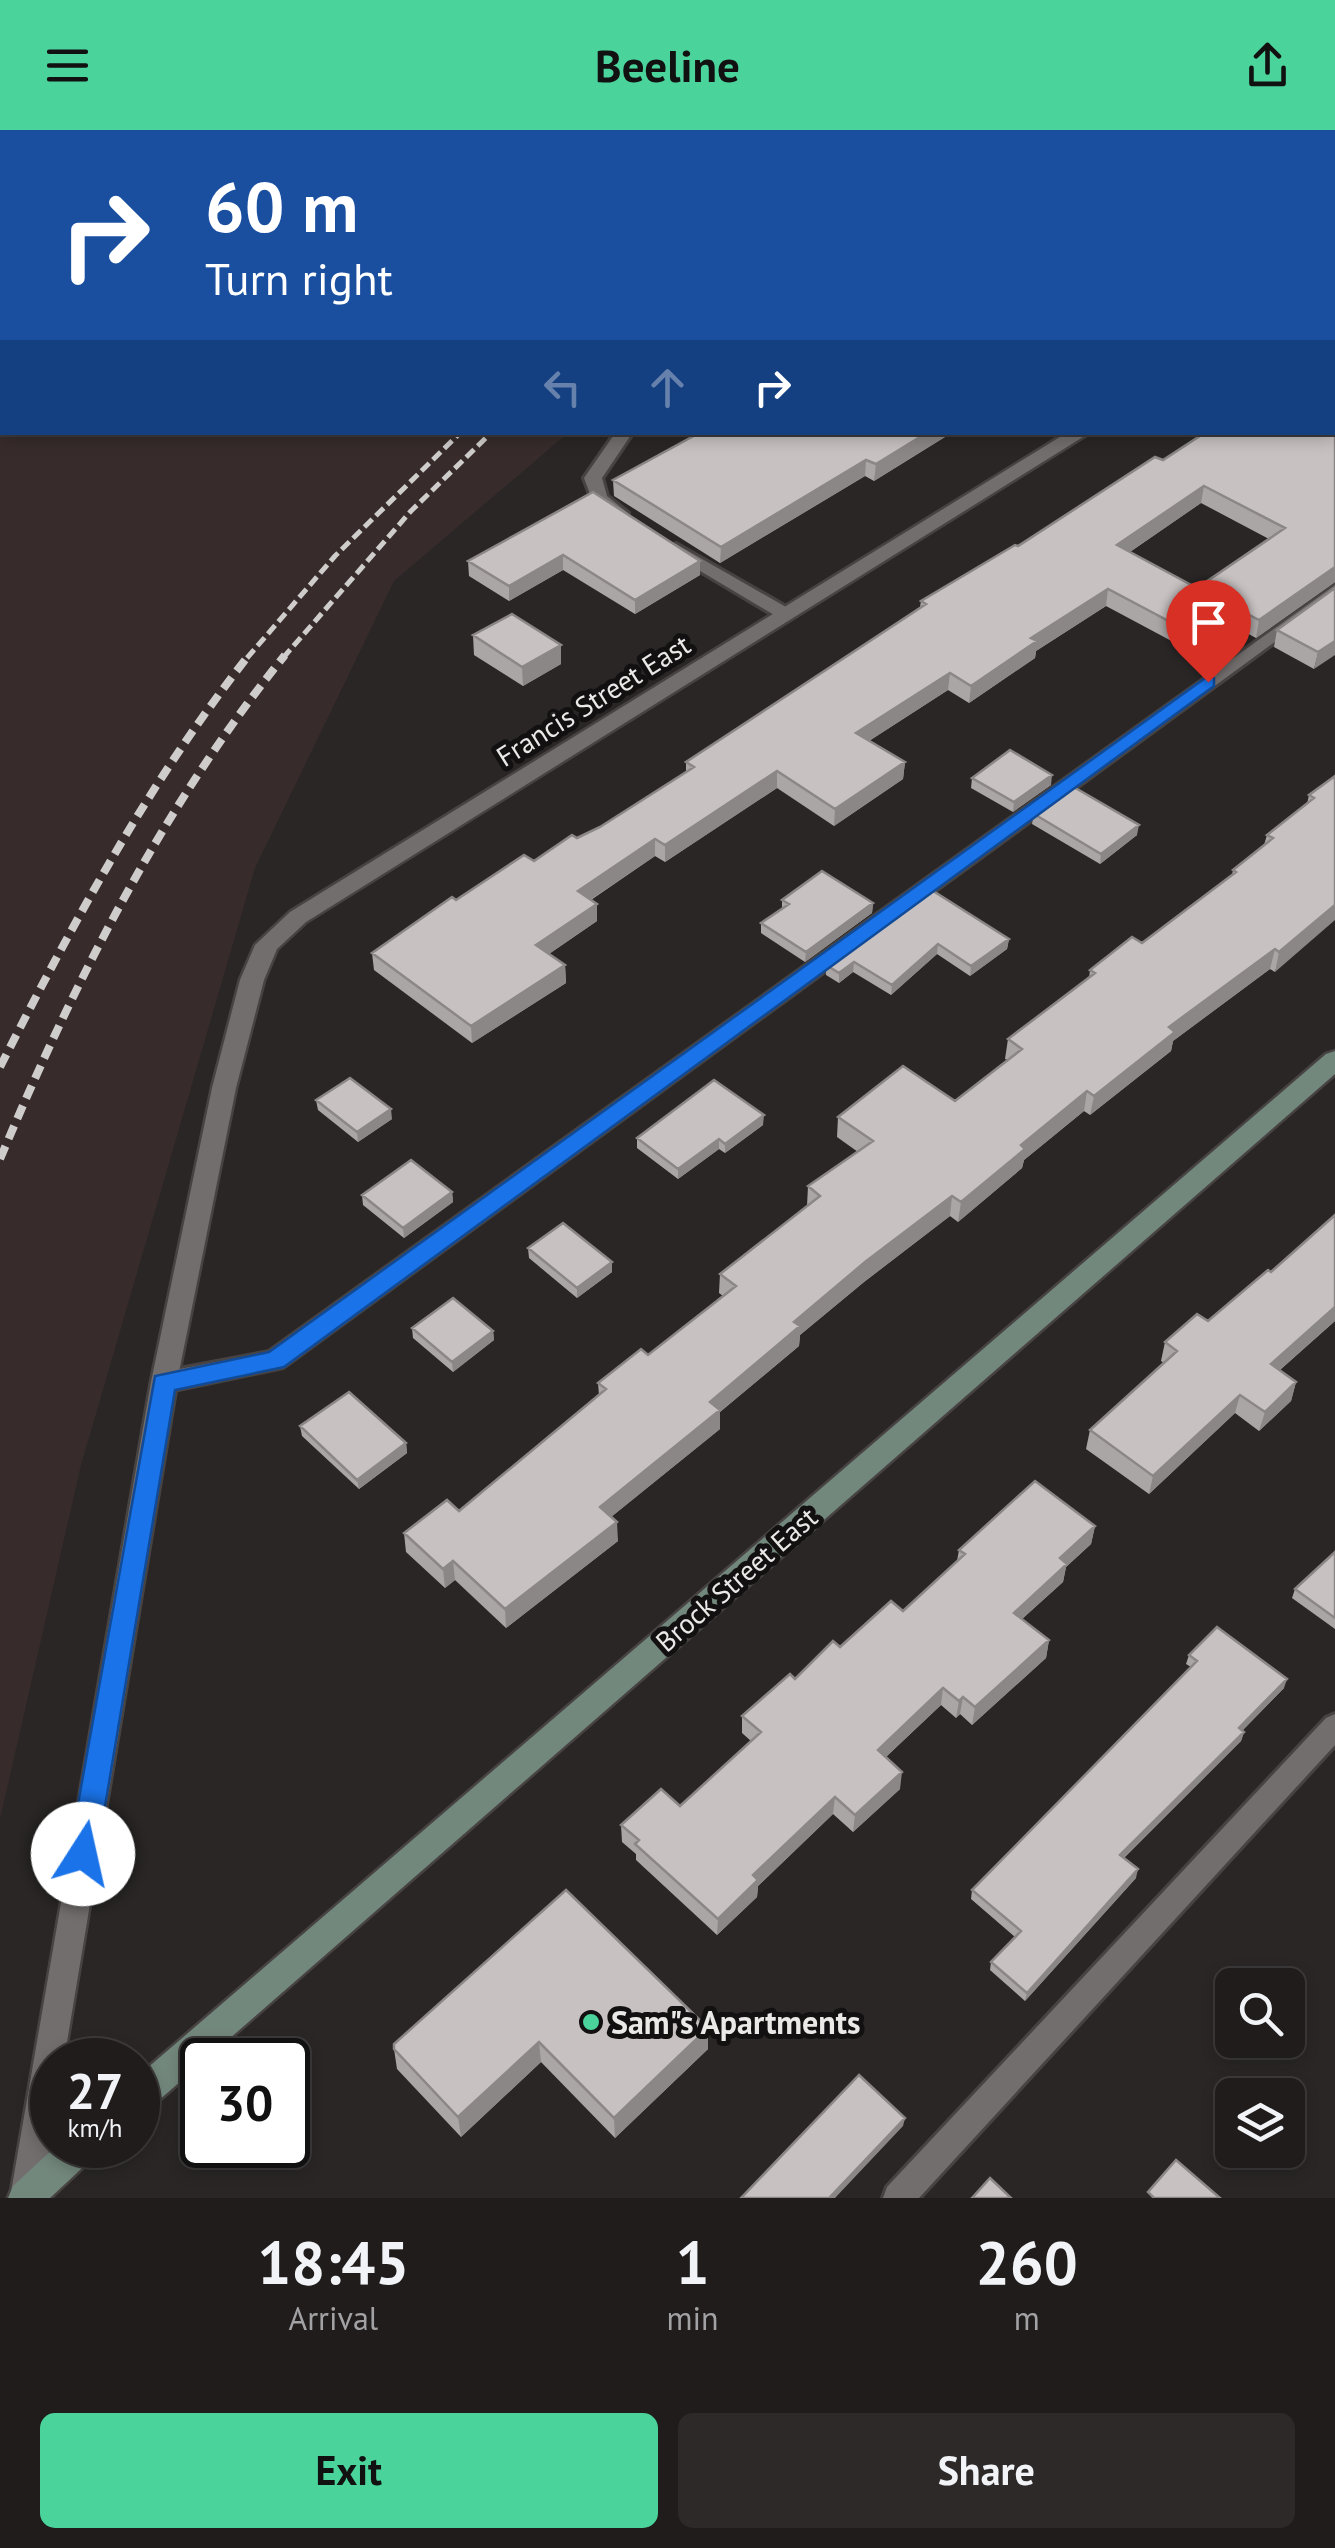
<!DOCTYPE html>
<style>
body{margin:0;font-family:"PT Sans",sans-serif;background:#2d2929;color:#f1f3f6;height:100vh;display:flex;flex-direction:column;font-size:38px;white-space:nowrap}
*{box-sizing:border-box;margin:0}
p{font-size:32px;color:#a2a1a3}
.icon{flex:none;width:55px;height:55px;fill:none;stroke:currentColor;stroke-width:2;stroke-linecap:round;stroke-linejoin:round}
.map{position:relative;height:2068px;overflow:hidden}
.panel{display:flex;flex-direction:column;background:#201c1c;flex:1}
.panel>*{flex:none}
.hud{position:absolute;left:0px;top:0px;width:1335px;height:305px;box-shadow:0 5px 15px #0003,0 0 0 2px #3d3a3b;background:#1a4fa0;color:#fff;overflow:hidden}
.tools{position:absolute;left:1215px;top:1838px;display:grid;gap:20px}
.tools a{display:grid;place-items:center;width:90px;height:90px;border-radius:15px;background:#201c1c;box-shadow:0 5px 15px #0003,0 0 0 2px #3d3a3b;font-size:50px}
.speed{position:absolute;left:30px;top:1908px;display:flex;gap:20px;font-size:50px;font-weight:700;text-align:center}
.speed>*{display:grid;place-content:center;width:130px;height:130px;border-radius:50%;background:#201c1c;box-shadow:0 5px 15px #0003,0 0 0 2px #3d3a3b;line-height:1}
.speed small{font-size:25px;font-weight:400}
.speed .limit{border:5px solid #111;border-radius:15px;background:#fff;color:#111}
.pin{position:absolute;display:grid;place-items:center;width:85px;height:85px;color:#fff;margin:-102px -42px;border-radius:50% 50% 50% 0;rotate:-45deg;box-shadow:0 0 10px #0007}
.pin .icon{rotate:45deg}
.me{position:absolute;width:110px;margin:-55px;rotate:10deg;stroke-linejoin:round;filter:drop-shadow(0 0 8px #0008)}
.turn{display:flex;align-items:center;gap:35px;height:210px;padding:0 40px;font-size:45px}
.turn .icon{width:130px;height:130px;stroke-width:2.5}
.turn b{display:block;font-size:70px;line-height:85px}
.lanes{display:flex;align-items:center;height:95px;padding:0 40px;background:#0003;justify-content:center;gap:50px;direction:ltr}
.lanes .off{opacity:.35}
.eta{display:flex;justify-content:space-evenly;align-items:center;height:170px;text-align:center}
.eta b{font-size:60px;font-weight:700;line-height:70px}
.button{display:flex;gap:20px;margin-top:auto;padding:20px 40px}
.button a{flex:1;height:115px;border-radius:15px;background:#4ad49c;color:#111;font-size:40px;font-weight:700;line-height:115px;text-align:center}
.button a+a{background:#2d2929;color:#f1f3f6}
header{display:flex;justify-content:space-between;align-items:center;height:130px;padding:0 40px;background:#4ad49c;color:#111;font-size:45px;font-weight:700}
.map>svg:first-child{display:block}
.built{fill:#372c2b}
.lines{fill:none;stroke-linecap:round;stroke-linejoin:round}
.lane-casing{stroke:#474343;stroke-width:6}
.street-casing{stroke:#474343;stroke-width:5}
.secondary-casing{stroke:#474343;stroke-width:5}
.lane{fill:#736e6e;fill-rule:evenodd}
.street{fill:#736e6e;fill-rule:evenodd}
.secondary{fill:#73887d;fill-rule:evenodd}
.rail-far1{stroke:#cfcccc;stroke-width:5;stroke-dasharray:11 5;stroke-linecap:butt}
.rail{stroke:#cfcccc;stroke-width:8;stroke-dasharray:14 8;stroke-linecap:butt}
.wall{fill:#aba6a6;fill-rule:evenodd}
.shaded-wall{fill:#8b8787}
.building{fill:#c7c1c1;stroke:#8b8787;stroke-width:2.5;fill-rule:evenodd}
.route{fill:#1a73e8;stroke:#114b97;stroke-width:2.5}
.poi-dot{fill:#4ad49c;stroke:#121010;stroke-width:4}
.labels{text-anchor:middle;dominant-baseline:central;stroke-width:10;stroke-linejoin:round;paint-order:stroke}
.street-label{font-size:28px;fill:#ebe8e8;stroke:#121010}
.near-poi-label{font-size:32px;font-weight:bold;fill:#ebe8e8;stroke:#121010;text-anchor:start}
</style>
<header><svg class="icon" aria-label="menu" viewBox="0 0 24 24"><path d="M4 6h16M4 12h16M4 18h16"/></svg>Beeline<svg class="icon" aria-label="share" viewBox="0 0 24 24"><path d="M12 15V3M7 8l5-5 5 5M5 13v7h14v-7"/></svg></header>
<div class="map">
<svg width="1335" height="2068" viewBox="0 0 1335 2068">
<rect width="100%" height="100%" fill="#2a2626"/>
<path class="built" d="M0,0H988L2,2V302L568,303L394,451L255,738L81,1335L0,1689Z"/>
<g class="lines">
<defs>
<path id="lane" d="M616,302H633L602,348L607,366L628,383L619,388L593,372L584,348Z
M676,414L793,481L796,485L787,490L781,489L670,423L667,419Z
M1335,455V468L283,1237L164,1262L155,1259L152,1252L155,1245L164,1242L269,1222Z
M1335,1584V1615L919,2068H883L887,2057L1326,1588Z"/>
<path id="street" d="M1332,140H1335L1332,152Z
M1068,302H1091L306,792L277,819L264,850L236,958L177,1252L64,1930H52V2001L42,2064L40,2068H10L151,1252L212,958L240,850L255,815L290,782Z"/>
<path id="secondary" d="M1335,921V944L150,1978L138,1983V1946L1326,924Z
M57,2015H99L94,2027L50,2068H8L13,2056Z"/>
</defs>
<use href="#lane" class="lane-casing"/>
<use href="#street" class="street-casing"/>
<use href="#secondary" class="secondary-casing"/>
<use href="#lane" class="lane"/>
<use href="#street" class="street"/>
<use href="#secondary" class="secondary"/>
<path class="rail-far1" d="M247,528L335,426L461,302
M283,528L411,381L492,302"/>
<path class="rail" d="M0,937C73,793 148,653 249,525
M0,1029C75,851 162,677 285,525"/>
</g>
<path class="wall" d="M1335,205V452L1256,508L1232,495L1194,523L1106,476L1036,521L1035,528L969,573L948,560L869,611L905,632L903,649L834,696L777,658L665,732L655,726L591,770L597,774V791L549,824L565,835L566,853L472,913L374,840L372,823L452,767L456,770L524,725L534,731L572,705L577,708L600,697L686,642V632L920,477L921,471L1015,415L1018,416L1155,327L1163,330L1206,302H1332V207ZM1201,373L1269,409L1197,458L1130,422Z
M718,302H953L874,351L865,346L720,433L614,366L613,350Z
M593,362L700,431V445L635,484L563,440L509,471L469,446L468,431Z
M1335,458L1314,539L1274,517L1277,500Z
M473,505L561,534L523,556L474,525Z
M1335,646L1275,842L1270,839L1173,911L1171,921L1090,985L1084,981L1024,1030L1022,1038L958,1092L950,1086L864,1152L800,1205L799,1216L720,1282V1299L611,1387L618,1411L506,1498L455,1450L445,1458L406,1422L404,1403L459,1381L599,1265L598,1253L648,1225L723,1166L719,1163L720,1144L807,1076L808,1056L858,1022L837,1007L838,987L955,971L1008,930L1005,929L1008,909L1089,848L1090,840L1142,813L1232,745L1233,740L1264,715L1267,705L1307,674L1309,665Z
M972,648L1051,655L1013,682L971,658Z
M1034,684L1137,705L1100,734L1032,694Z
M930,759L1009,809L1007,819L970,846L937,824L891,865L853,842L839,853L826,845V835Z
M782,770L873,773L872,783L805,832L761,803V793L782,779Z
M316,970L392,989L358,1012L318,980Z
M763,995L725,1023L719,1019L678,1049L637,1018V1008Z
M452,1062L453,1072L404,1108L363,1075L362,1065Z
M1335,1085V1191L1280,1240L1296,1252L1291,1271L1259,1301L1235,1283L1149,1364L1086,1319L1090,1300L1164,1233L1161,1231L1165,1212L1208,1191L1271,1142Z
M528,1118L612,1132V1142L577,1168L529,1128Z
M412,1198L493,1201L494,1210L453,1242L413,1208Z
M300,1296L406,1313L407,1323L359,1359L302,1306Z
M1095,1396L1091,1414L1066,1437L1063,1452L1022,1489L1049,1510L1046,1528L972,1595L960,1584L956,1588L941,1575L886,1627L900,1659L853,1702L833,1684L758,1756L757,1767L717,1805L636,1730V1724L622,1712L621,1695L680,1676L751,1611L742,1603V1586L840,1517L903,1481L957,1431L959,1420Z
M1335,1422V1499L1292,1468L1295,1459Z
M1189,1525L1284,1558L1242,1601L1244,1602L1241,1611L1124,1728L1136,1748L1025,1871L990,1840L991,1832L1015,1807L971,1769L972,1760L1191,1537L1186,1534Z
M708,1898V1919L615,2008L541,1932L461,2007L397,1939L394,1919Z"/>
<path class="shaded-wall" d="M1335,60V74L1332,75V62Z
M928,302H953L874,351L876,334Z
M866,330L865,346L720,433L721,417Z
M1204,356L1201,373L1115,432L1117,415Z
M563,425V440L509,471V456Z
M700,431V445L635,484V470Z
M1335,437V452L1256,508L1259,490Z
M1108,459L1106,476L1036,521L1035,528L969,573L971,556L1031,508Z
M1236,478L1232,495L1194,523L1197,506Z
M1335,511V525L1314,539L1318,522Z
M561,515V534L523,556L522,537Z
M950,543L948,560L855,620L856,603Z
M905,632L903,649L834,696L835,679Z
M777,641V658L665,732V715Z
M1052,645L1051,655L1013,682L1014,672Z
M1139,695L1137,705L1100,734L1101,724Z
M655,709V726L578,778V761Z
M873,773L872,783L805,832L806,822Z
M597,774V791L537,832L536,815Z
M1335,775V790L1275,842L1279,822Z
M1009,809L1007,819L970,846L971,836Z
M938,814L937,824L891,865L892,855Z
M1275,819L1270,839L1173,911L1171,921L1090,985L1094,966L1169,897Z
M854,832L853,842L839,853V843Z
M565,835L566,853L472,913L471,896Z
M1087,961L1084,981L1024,1030L1022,1038L958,1092L961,1072L1021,1015Z
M391,979L392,989L358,1012L357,1002Z
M764,985L763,995L725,1023V1014Z
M719,1009V1019L678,1049V1039Z
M452,1062L453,1072L404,1108L403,1098Z
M952,1066L950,1086L864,1152L800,1205L799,1216L720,1282V1299L600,1396V1377L794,1192L865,1132Z
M612,1132V1142L577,1168V1158Z
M1335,1177V1191L1265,1253L1271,1234Z
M493,1201L494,1210L453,1242L452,1232Z
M1296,1252L1291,1271L1259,1301L1265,1282Z
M1240,1265L1235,1283L1149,1364L1153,1346Z
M406,1313L407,1323L359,1359L357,1350Z
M617,1392L618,1411L506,1498L505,1479Z
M1095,1396L1091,1414L1066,1437L1063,1452L1010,1500L1014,1483L1060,1428Z
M453,1431L455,1450L445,1458L443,1439Z
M1049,1510L1046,1528L972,1595L975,1577Z
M1287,1549L1284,1558L1236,1607L1239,1598Z
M943,1558L941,1575L875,1637L878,1620Z
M963,1567L960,1584L956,1588L959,1571Z
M1244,1602L1241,1611L1118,1733L1120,1725Z
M902,1642L900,1659L853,1702L855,1685Z
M835,1667L833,1684L758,1756L757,1767L717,1805L718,1789L753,1745Z
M1138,1739L1136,1748L1025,1871L1027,1863Z
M708,1898V1919L615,2008L614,1988Z
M539,1912L541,1932L461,2007L458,1987Z
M905,1988L903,1996L835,2068H829Z"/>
<path class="building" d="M1228,0H1335V60L1332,62V2H1223Z
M1335,205V437L1259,490L1236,478L1197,506L1108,459L1031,508L1037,511L971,556L950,543L856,603L905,632L835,679L777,641L665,715L655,709L578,761L597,774L536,815L565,835L471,896L372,823L452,767L456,770L524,725L534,731L572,705L577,708L600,697L694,637L686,632L926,474L921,471L1015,415L1018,416L1155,327L1163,330L1206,302H1332V207ZM1204,356L1285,398L1197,458L1117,415Z
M701,302H710L714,305L718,302H928L876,334L866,330L721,417L613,350Z
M593,362L700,431L635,470L563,425L509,456L468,431Z
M1335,458V511L1318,522L1277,500Z
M512,484L561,515L522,537L473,505Z
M1010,620L1052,645L1014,672L972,648Z
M1335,646V775L1279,822L1275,819L1169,897L1175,902L1094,966L1087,961L1021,1015L1025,1019L961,1072L952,1066L865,1132L794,1192L800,1196L710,1272L720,1280L600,1377L617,1392L505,1479L453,1431L443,1439L404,1403L447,1370L459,1381L606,1259L598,1253L641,1219L648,1225L736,1156L720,1144L820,1066L808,1056L873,1011L838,987L903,936L955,971L1022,919L1008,909L1095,843L1090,840L1132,807L1142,813L1236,742L1233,740L1273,708L1267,705L1314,668L1309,665Z
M1072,656L1139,695L1101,724L1034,684Z
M822,741L873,773L806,822L761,793L789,774L782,770Z
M930,759L1009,809L971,836L938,814L892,855L854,832L839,843L826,835Z
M350,948L391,979L357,1002L316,970Z
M714,950L764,985L725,1014L719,1009L678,1039L637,1008Z
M411,1030L452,1062L403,1098L362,1065Z
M1335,1085V1177L1271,1234L1296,1252L1265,1282L1240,1265L1153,1346L1090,1300L1177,1221L1165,1212L1197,1184L1208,1191L1268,1140L1271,1142Z
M563,1093L612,1132L577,1158L528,1118Z
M453,1168L493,1201L452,1232L412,1198Z
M349,1262L406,1313L357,1350L300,1296Z
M1035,1351L1095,1396L1060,1428L1067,1434L1014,1483L1049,1510L975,1577L963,1567L959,1571L943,1558L878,1620L902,1642L855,1685L835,1667L753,1745L758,1750L718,1789L635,1714L639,1710L621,1695L661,1659L680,1676L761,1602L742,1586L790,1544L795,1549L833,1511L840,1517L891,1471L903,1481L965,1424L959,1420Z
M1335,1422V1488L1295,1459Z
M1217,1497L1287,1549L1239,1598L1244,1602L1120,1725L1138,1739L1027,1863L991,1832L1021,1801L972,1760L1197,1531L1189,1525Z
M566,1760L708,1898L614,1988L539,1912L458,1987L394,1919V1914Z
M859,1945L905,1988L829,2068H741Z
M1176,2030L1220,2068H1154L1148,2062Z
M990,2048L1011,2068H972Z"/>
<path class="route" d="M1208,546L1214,548V556L284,1237L175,1260L97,1724L93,1733L83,1737L73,1733L69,1724L155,1246L269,1222Z"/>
<circle class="poi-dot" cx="591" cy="1892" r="10"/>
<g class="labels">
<g class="street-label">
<text transform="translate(593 570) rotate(-32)">Francis Street East</text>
<text transform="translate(736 1449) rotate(-41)">Brock Street East</text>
</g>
<g class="near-poi-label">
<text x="611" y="1892">Sam"s Apartments</text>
</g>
</g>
</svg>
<div class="tools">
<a><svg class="icon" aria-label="search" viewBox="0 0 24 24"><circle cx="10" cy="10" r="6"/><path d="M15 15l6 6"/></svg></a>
<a><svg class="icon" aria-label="layers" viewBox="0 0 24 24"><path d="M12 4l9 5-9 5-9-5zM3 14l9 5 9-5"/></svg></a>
</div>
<div class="speed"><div>27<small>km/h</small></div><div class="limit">30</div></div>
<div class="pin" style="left:1208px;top:552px;background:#d93025"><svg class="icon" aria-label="arrive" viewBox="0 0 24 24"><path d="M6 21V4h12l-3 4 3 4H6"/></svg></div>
<svg class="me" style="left:83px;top:1724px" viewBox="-20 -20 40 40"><circle r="19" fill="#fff"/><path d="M0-13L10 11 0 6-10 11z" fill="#1a73e8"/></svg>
<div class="hud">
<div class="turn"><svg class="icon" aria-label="right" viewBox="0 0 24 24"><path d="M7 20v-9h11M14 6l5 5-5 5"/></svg><div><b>60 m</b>Turn right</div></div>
<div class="lanes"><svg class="icon off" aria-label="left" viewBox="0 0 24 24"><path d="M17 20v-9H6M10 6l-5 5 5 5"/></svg><svg class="icon off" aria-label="ahead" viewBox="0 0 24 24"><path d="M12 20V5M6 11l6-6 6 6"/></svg><svg class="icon" aria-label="right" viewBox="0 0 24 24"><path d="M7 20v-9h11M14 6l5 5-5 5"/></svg></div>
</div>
</div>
<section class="panel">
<div class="eta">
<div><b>18:45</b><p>Arrival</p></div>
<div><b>1</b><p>min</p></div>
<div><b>260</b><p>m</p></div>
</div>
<div class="button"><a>Exit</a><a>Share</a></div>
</section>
